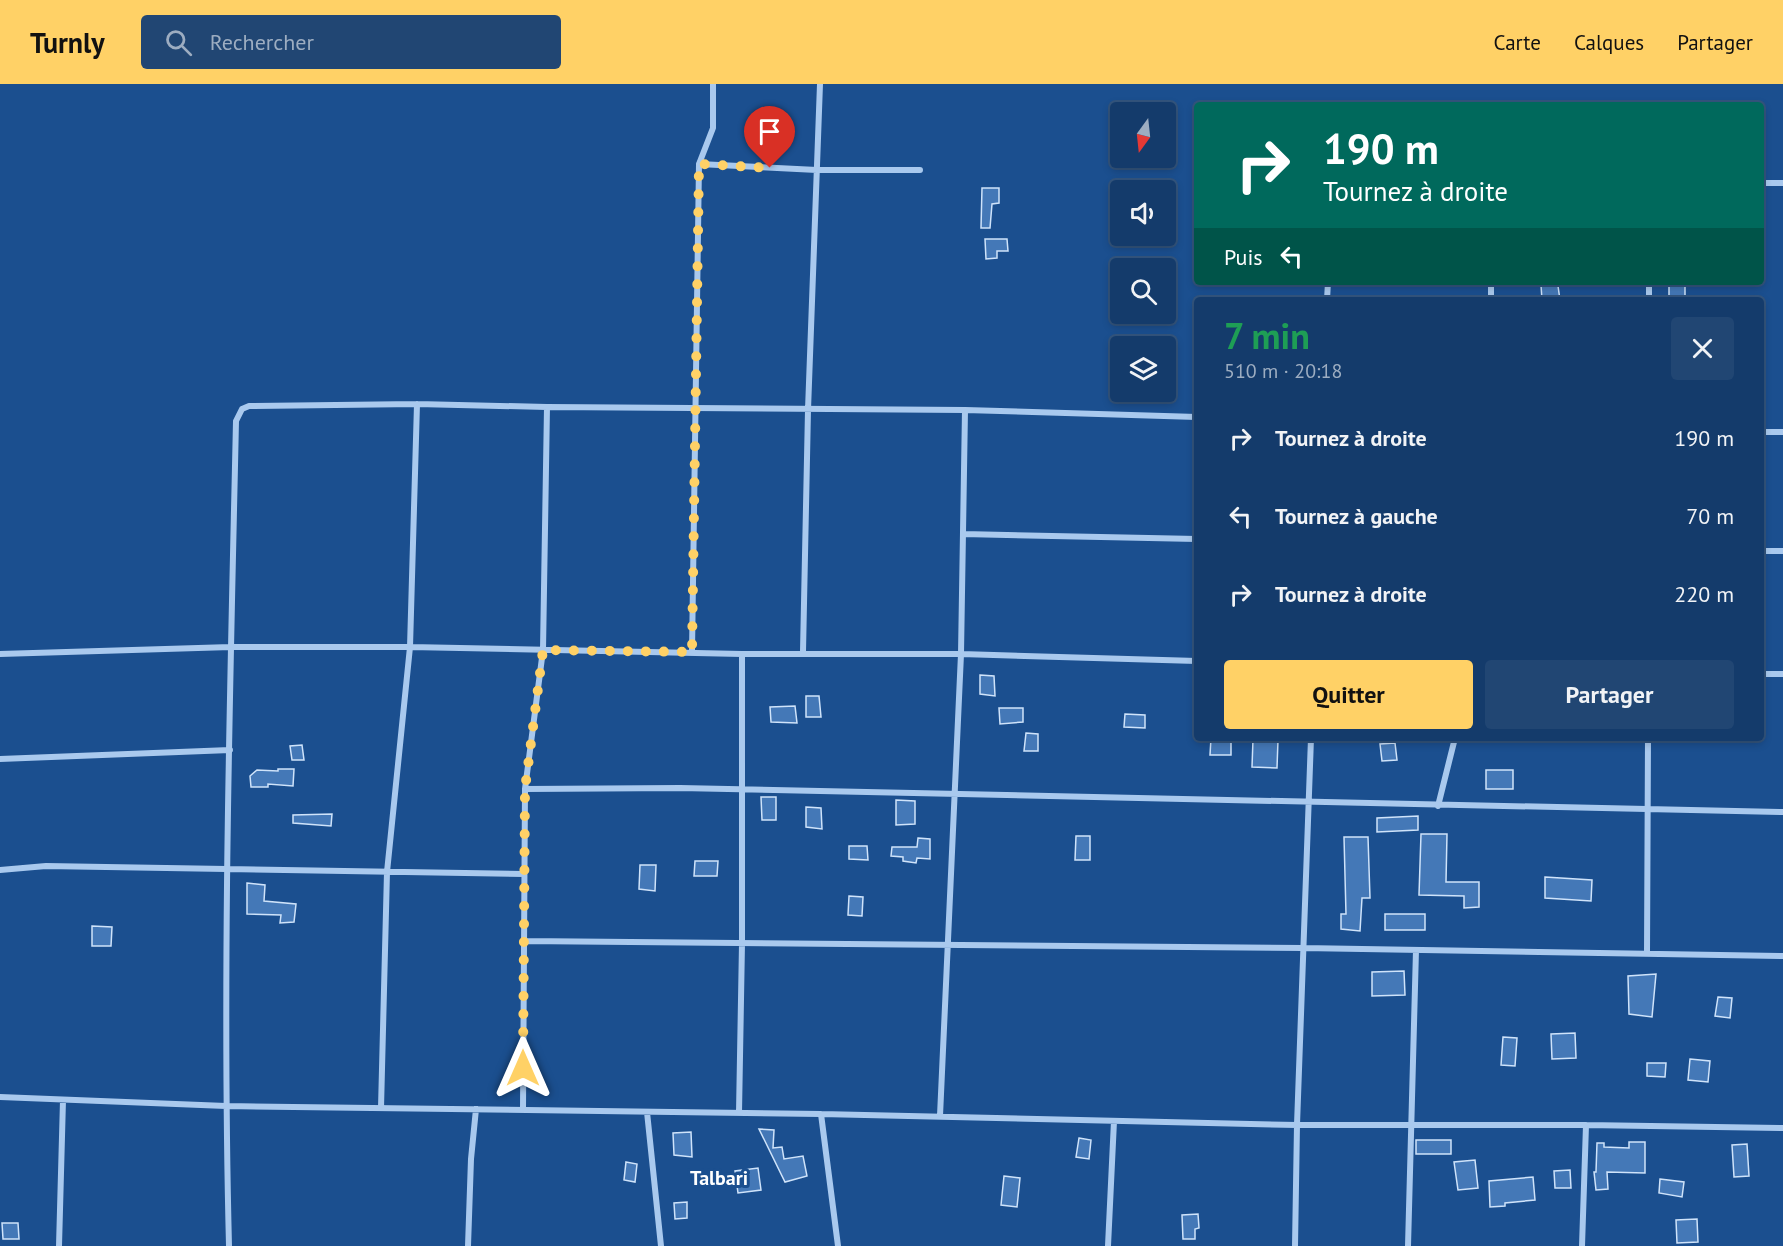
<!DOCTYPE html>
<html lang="fr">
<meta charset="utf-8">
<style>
body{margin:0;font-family:"PT Sans",sans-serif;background:#214673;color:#f1f3f6;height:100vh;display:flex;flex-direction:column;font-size:22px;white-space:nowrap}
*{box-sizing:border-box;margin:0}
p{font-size:20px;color:#9dadc1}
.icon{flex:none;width:33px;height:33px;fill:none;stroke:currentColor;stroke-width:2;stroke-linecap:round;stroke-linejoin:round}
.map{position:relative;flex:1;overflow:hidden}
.side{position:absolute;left:1194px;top:213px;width:570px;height:444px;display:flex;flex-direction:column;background:#143b6b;border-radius:6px;box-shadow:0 3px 9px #0003,0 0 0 2px #33557e}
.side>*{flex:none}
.banner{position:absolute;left:1194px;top:18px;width:570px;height:183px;border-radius:6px;box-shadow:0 3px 9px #0003,0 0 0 2px #33557e;background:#00695c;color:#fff;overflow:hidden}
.needle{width:39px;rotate:195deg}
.fabs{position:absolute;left:1110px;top:18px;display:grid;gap:12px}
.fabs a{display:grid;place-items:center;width:66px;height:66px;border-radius:6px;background:#143b6b;box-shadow:0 3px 9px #0003,0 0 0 2px #33557e;font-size:30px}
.pin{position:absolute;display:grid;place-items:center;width:51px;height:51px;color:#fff;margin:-62px -26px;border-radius:50% 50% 50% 0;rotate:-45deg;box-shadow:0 0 6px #0007}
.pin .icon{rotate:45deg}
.me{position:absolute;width:66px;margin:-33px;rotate:0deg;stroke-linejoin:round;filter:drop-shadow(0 0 4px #0008)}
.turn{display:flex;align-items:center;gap:21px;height:126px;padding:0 30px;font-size:27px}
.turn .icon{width:78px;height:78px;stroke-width:2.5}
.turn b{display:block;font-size:42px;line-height:51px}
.then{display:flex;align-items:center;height:57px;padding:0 30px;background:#0003;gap:12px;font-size:22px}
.round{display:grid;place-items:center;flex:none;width:63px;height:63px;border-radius:6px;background:#214673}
.overview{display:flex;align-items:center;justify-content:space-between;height:102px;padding:0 30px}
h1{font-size:36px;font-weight:600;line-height:45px;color:#1e9e55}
.action{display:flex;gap:12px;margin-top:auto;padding:12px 30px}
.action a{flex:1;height:69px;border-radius:6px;background:#ffd166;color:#111;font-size:24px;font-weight:600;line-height:69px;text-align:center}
.action a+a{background:#214673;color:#f1f3f6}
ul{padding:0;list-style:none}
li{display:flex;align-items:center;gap:18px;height:78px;padding:0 30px}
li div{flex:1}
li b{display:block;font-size:22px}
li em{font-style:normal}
header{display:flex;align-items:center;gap:36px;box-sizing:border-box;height:84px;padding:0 30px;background:#ffd166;color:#111}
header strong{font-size:28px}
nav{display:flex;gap:33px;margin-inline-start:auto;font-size:21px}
.search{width:420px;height:54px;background:#214673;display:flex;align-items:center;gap:15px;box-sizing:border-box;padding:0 21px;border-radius:6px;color:#9dadc1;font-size:22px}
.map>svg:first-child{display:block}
.building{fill:#4478b7;stroke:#cfe3fa;stroke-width:1.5}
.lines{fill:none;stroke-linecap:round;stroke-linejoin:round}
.minor{stroke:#a9c9ee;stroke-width:6}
.route{stroke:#ffd166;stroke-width:10;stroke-dasharray:0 18}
.labels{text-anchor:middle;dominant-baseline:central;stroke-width:6;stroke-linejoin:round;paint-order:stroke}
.neighbourhood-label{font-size:20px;font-weight:bold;fill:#fff;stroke:#1b4f8f}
</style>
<header>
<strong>Turnly</strong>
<div class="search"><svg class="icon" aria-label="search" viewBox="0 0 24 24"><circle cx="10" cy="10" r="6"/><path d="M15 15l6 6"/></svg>Rechercher</div>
<nav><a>Carte</a><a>Calques</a><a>Partager</a></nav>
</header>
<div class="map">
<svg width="1783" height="1162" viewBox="0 0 1783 1162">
<rect width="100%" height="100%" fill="#1b4f8f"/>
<path class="building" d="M982,104H999V119L992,120L990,144H981Z
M985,155H1007L1008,167H997V174L986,175Z
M1669,200H1685V216H1669Z
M1541,201L1558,202L1560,216H1542Z
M980,591L994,592L995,612L980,610Z
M806,612H819L821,633H806Z
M795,622L797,639L771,638L770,623Z
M999,624H1023V638L1000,640Z
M1125,630L1145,631V644L1124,643Z
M1026,649L1038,650V667H1024Z
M1211,654H1231V671H1210Z
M1253,655L1278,656L1277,684L1252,683Z
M1395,659L1397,676L1382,677L1380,660Z
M302,661L304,676H292L290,662Z
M278,685H294L293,702L268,700V703H251L250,692L257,686L278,687Z
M1486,686H1513V705H1486Z
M761,713H776V736H762Z
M896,716L915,717V740L896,741Z
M806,723L821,724L822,745L806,743Z
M332,730L331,742L293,739V731Z
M1418,732V746L1377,748V734Z
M1421,750H1447L1446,798H1479V823L1464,824V812L1419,811Z
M1076,752H1090V776H1075Z
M1344,753H1368L1370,814H1362L1360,847L1341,845V830H1346Z
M918,754L930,755V775L917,774L916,779L903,777V773L891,772L892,763H917Z
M849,762H867L868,776L849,775Z
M695,777H718L717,792H694Z
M640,781H656L655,807L639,805Z
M1545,793L1592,796L1591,817L1545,814Z
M247,799L265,801L264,817L296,820L294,838L280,839L281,831L247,830Z
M849,812L863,813L862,832L848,831Z
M1385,830H1425V846H1385Z
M92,842L112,843L111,862H92Z
M1404,887L1405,911L1372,912V888Z
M1656,890L1652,933L1629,930L1628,892Z
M1718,913L1732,914L1730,934L1715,932Z
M1575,949L1576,974L1552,975L1551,950Z
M1503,953L1517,954L1515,982L1501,981Z
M1690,975L1710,977L1708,998L1688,996Z
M1647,979H1666L1665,993L1647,992Z
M759,1045L774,1046L773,1064L782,1063L784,1075L803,1072L807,1092L785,1098Z
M691,1048L692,1073L674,1071L673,1049Z
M1079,1054L1091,1056L1089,1075L1076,1073Z
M1416,1056H1451V1070H1416Z
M1629,1058H1645V1089L1607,1088L1608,1105L1596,1106L1594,1088H1596L1597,1059H1604V1063L1629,1064Z
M1747,1060L1749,1092L1734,1093L1732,1061Z
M1475,1076L1478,1104L1458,1106L1454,1078Z
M626,1078L637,1080L635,1098L624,1096Z
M758,1084L761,1106L738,1109L735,1087Z
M1570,1086L1571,1104H1555L1554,1087Z
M1004,1092L1020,1094L1017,1123L1001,1121Z
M1533,1093L1535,1116L1505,1119V1122L1490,1123L1489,1097Z
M1660,1095L1684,1098L1682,1113L1659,1109Z
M687,1118V1134L675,1135L674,1119Z
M1198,1130L1199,1144L1195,1145V1155H1183L1182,1131Z
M1697,1135L1698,1158L1677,1159L1676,1136Z
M2,1139H18L19,1155H3Z"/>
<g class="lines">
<path class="minor" d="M699,80L817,86H920
M1761,99H1783
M1327,216L1328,198
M1491,216V198
M1649,216V198
M1761,348H1783
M963,450L1197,455
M1761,467H1783
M692,568L699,80L713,44V0
M803,568L808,326L820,0
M0,570L231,563H410L742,570H961L1197,577
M1761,590H1783
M0,675L230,666
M525,705L680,704L1783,728
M1438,722L1455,654
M0,786L46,782L524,790
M524,857L1303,864L1783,872
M1647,870L1648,654
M0,1013L226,1022L821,1030L1297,1041H1586L1783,1044
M381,1024L387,788L410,563L417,320
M523,1026L525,705L543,566L547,323
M647,1028L661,1162
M739,1029L742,859V570
M821,1030L838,1162
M940,1032L961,570L965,326
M59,1162L63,1016
M229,1162C222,887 230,612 236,337L242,325L249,322L417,320L547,323L965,326L1197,333
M468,1162L471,1075L476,1025
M1108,1162L1114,1037
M1295,1162L1297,1041L1311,654
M1408,1162L1416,866
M1582,1162L1586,1041"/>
</g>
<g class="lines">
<path class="route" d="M523,984L525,705L543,566L692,568L699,80L770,84"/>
</g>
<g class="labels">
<g class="neighbourhood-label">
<text x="719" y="1094">Talbari</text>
</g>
</g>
</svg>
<div class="fabs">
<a><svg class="needle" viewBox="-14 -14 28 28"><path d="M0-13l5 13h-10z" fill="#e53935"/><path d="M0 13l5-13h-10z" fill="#9dadc1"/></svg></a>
<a><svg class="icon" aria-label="sound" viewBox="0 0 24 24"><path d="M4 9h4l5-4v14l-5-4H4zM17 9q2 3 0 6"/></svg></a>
<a><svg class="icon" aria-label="search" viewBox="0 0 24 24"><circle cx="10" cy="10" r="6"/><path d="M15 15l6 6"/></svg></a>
<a><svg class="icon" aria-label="layers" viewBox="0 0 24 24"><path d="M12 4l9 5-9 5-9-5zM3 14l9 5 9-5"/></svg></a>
</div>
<div class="pin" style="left:770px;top:84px;background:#d93025"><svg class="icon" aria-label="arrive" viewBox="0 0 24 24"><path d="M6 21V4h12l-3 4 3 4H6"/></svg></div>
<svg class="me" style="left:523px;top:984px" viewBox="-20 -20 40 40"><path d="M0-17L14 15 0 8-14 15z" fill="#ffd166" stroke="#fff" stroke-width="4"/></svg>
<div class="banner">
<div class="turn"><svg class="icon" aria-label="right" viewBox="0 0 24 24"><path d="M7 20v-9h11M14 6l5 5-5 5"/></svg><div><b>190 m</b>Tournez à droite</div></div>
<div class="then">Puis<svg class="icon" aria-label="left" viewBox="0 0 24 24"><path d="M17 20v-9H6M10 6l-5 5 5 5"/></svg></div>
</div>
<section class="side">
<div class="overview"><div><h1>7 min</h1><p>510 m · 20:18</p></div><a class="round"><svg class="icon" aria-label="close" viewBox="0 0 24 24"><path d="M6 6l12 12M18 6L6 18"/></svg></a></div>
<ul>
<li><svg class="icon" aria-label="right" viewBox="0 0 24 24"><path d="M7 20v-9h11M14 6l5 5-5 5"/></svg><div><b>Tournez à droite</b></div><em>190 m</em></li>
<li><svg class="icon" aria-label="left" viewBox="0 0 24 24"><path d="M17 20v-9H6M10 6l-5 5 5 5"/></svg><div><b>Tournez à gauche</b></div><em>70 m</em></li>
<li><svg class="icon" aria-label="right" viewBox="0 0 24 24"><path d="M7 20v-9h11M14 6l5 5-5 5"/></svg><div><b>Tournez à droite</b></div><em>220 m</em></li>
</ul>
<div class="action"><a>Quitter</a><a>Partager</a></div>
</section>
</div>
